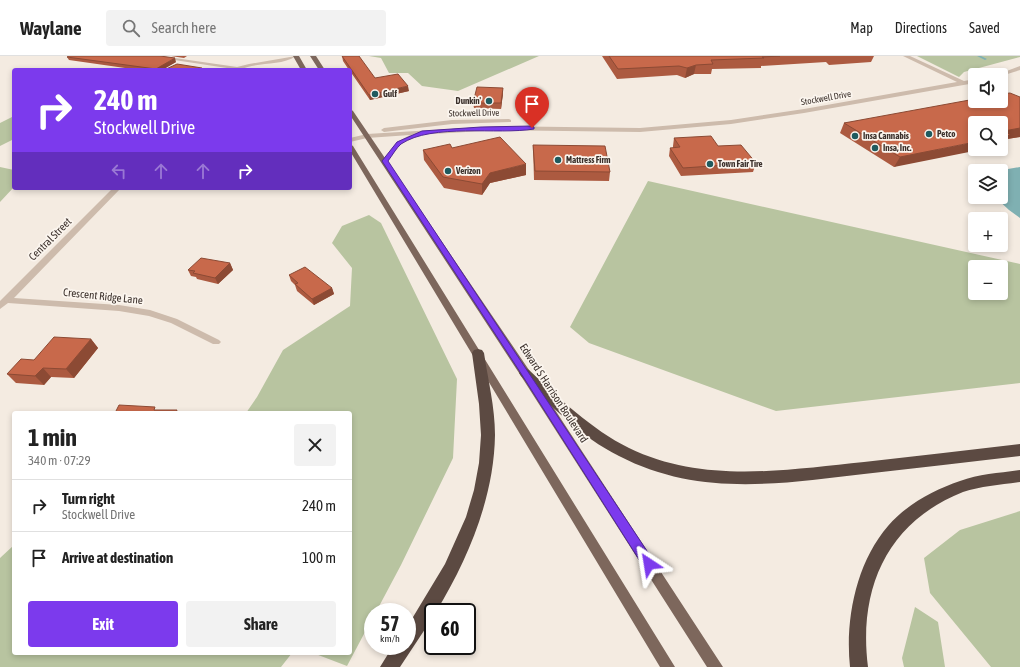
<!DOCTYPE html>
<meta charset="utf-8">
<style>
body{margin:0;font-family:"Asap Condensed",sans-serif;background:#f2f2f2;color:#222;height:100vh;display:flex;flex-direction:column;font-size:15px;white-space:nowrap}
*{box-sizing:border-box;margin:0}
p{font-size:13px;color:#767676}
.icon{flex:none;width:22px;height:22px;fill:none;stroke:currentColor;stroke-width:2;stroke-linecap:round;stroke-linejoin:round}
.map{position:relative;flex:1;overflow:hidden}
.drawer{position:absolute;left:12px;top:355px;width:340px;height:244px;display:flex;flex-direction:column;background:#fff;border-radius:4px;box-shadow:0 2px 6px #0003}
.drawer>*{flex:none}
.banner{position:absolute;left:12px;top:12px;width:340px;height:122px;border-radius:4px;box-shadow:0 2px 6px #0003;background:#7c3aed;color:#fff;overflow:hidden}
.buttons{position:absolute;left:968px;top:12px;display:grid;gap:8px}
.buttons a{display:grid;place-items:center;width:40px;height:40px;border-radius:4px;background:#fff;box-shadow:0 2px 6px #0003;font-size:20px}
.speed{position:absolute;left:364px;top:547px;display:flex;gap:8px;font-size:20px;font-weight:700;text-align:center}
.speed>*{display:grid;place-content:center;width:52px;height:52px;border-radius:50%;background:#fff;box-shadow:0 2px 6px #0003;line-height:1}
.speed small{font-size:10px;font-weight:400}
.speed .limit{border:2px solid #111;border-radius:6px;background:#fff;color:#111}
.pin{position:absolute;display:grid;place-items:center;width:34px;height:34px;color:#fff;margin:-41px -17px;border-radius:50% 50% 50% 0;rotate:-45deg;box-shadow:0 0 4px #0007}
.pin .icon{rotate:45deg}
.me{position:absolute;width:44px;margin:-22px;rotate:327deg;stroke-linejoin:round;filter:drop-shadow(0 0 3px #0008)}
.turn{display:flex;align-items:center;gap:14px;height:84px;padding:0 16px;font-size:18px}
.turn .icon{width:52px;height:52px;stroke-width:2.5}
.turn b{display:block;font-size:28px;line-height:34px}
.lanes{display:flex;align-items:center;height:38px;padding:0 16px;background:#0003;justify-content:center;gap:20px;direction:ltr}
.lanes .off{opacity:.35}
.round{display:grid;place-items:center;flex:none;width:42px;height:42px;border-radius:4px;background:#f2f2f2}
.overview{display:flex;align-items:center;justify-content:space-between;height:68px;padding:0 16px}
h1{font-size:24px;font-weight:700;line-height:30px}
.action{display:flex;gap:8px;margin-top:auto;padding:8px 16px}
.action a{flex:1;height:46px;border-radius:4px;background:#7c3aed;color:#fff;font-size:16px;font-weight:700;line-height:46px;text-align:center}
.action a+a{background:#f2f2f2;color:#222}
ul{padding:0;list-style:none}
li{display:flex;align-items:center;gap:12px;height:52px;padding:0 16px;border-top:1px solid #e0e0e0}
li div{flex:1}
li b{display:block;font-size:15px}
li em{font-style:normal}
header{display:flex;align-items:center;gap:24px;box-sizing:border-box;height:56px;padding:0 20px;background:#fff;border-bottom:1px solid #e0e0e0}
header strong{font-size:19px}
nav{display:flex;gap:22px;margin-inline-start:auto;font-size:14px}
.search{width:280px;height:36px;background:#f2f2f2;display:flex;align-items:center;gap:10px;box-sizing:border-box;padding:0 14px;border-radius:4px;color:#767676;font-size:15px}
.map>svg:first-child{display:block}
.green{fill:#b8c4a0;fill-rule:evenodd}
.water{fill:#7fb0b2}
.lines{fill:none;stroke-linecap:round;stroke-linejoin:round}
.stream{fill:#7fb0b2;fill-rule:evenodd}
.minor{fill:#cdbbac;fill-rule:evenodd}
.major{fill:#7d675c;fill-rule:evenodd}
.highway{fill:#5c4a42;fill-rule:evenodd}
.wall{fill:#ac5a40}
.shaded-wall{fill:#8c4a34}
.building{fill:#c8694b;stroke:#8c4a34}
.route{fill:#7c3aed;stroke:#51269a}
.poi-dot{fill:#1f5a5e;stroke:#fbf5ee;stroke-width:1.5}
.labels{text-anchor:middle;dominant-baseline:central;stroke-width:3.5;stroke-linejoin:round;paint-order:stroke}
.far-poi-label{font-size:9px;font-weight:bold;fill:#3b302b;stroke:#fbf5ee;text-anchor:start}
.far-street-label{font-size:9px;fill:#3b302b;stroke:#fbf5ee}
.street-label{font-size:11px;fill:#3b302b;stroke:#fbf5ee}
</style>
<header>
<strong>Waylane</strong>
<div class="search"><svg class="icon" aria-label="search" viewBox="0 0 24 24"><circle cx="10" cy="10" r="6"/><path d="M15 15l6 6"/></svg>Search here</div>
<nav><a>Map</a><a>Directions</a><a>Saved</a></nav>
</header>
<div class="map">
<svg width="1020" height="611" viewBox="0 0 1020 611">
<rect width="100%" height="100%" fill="#f4ebe1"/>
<path class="green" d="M369,0H539L458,35L422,30L408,17H389L381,2Z
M917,0H1020V1L964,16L959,21Z
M14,60V83L0,90V67Z
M0,111L14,114V131L0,146Z
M648,125L1020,208V327L776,355L589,287L570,271ZM975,211H1001V237H975Z
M369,159L381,167L457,323L453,402L401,509L376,556H373V561L347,610L313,597H350V357H246L257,341L283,294L350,250L352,212L332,187L342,170Z
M1020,455V611H991L930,537L924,502L960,474Z
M14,489V597H292L281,611H0V502Z
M915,551L938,566L945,611H904L902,602Z"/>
<path class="water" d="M1020,111V162L1009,154L995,141H1001V119L1005,118L1008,113Z"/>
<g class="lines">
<path class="stream" d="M977,0H981L987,3L985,4Z"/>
<path class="minor" d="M148,0H161L237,11L249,8L296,0C280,11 257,5 240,14Z
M903,0H910L964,25L975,23V27L804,57L731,68L640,76L499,74L416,79V81L401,88L387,106L385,107L382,105L397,86L410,79L367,82L350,86V82L367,78L499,70L640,72L731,64L804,53L957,26Z
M1020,10V14L1001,20L996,19Z
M509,63L511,64V66L452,68L384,76L381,74L384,72L452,64Z
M113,132H121L14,242L119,249L150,254L177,263L219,284L221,286L219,288H213L171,267L149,260L119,255L8,247L0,253V245Z"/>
<path class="major" d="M293,0H299L307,14H301Z
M310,0H316L325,14H319Z
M350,53L353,55L529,314L723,611H707L521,320L350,59Z
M350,88L353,90L675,611H660L350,95Z"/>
<path class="highway" d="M478,293L482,294L484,297C488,324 495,351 495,379C494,442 468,503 436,556H433V561L400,611H380L393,590H407V571L445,508L466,461L474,434L479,407L481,379L479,348L472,297L474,294Z
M525,312L529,314C560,343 591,373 629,392C703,428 785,414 864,406C916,400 968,394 1020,388V400C968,406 916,412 864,418C779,428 698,441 619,400C581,381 551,350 521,320L519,317L521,314Z
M1020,414V426C1001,429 981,430 963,436C887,466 858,533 868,611H850C845,564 856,507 888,470C907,448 934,434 960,425C979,418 1000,417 1020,414Z"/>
</g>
<path class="wall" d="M171,0H187L184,2Z
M342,0L375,22L409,35L370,44L350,15V14H349L343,5Z
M602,0H874L871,6L829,9L826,6L761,10V12L712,13L711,18H694L685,22L677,19L617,23Z
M67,1L176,6L162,14H139L69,4Z
M503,37L501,53L474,52L473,47Z
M1020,41V81L1007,83L1004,89H1001V67L894,111L840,77L844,67Z
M674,82L718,90L756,107L753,116L681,120L669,100L670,92H673V90Z
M533,89L610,116L609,125L534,124Z
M452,92L526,119L490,127L482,139L444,132L424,104L423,94Z
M230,207L233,214L218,228L197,223L196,221L191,220L188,214Z
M289,219L332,232L334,238L314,249L297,235L295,229L291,225Z
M91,283L98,292L74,322L51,321L44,329L16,327L7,318L34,304Z"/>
<path class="shaded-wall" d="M175,2L176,6L162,14H156V13Z
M696,9L694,18L685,22L687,12Z
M408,30L409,35L370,44L369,39Z
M503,32V37L501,53V47Z
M1020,72V81L1007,83L1004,89H1001V79L1004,75Z
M975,86V93H984L894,111L900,101Z
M526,108V119L490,127L482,139V128L490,117Z
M230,207L233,214L218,228L215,222Z
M332,232L334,238L314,249L312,243Z
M91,283L98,292L74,322L66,313Z
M43,312L51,321L44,329L35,320Z"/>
<path class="building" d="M69,0H160L175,2L156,13L67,1Z
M342,0H359L375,22L398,18L408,30L369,39Z
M609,0H780L762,1L764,2L711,4L713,8L696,9L687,12L679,10L618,13Z
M177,8L202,12L200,14H164Z
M477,31L503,32L501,47H473Z
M1010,37L1020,41V72L1004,75L1011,79L1001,81V67H975V86L900,101L844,67L975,43V45H1001V38Z
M711,80L718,90L741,89L756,107L683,112L670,92L680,91L674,82Z
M500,81L526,108L490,117L482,128L443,121L423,94L450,88L452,92Z
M533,89L605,90L610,116L535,115Z
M201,202L230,207L215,222L193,217L195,215L188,214Z
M305,211L332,232L312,243L295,228L298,227L289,219Z
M54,281L91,283L66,313L43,312L35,320L7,318L21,303L34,304Z
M119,349L155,351L154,354H177L176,357H115Z"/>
<path class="route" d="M532,70L534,71V73C498,79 432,67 401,88C396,92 392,100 388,105L653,504L655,508L653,513L649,514L645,513L522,319L382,105L397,86L422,75L481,71Z"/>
<g class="poi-dot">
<circle cx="375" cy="38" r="4"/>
<circle cx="489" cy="45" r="4"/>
<circle cx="929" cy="78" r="4"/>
<circle cx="855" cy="80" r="4"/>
<circle cx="875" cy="92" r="4"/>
<circle cx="558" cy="104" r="4"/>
<circle cx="710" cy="108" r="4"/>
<circle cx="448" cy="115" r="4"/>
</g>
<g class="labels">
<g class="far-poi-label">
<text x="383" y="38">Gulf</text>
<text x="481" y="45" text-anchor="end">Dunkin'</text>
<text x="937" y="78">Petco</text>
<text x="863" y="80">Insa Cannabis</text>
<text x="883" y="92">Insa, Inc.</text>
<text x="566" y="104">Mattress Firm</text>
<text x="718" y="108">Town Fair Tire</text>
<text x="456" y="115">Verizon</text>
</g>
<g class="far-street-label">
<text transform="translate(826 42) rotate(-10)">Stockwell Drive</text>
<text transform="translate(474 57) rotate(-1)">Stockwell Drive</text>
</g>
<g class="street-label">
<text transform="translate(50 183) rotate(-45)">Central Street</text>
<text transform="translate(103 240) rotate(6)">Crescent Ridge Lane</text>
<text transform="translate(554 337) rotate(57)">Edward S Harrison Boulevard</text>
</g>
</g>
</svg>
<div class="buttons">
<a><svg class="icon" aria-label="sound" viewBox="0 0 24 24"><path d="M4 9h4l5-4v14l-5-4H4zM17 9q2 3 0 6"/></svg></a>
<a><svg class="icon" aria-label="search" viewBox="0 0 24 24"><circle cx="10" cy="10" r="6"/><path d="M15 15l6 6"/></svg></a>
<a><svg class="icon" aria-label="layers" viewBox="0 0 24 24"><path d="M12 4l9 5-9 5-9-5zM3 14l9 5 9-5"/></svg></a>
<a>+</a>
<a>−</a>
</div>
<div class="speed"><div>57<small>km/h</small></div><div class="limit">60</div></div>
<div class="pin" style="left:532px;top:72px;background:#d93025"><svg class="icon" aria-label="arrive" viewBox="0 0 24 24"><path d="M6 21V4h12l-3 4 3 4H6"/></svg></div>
<svg class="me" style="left:649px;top:508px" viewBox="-20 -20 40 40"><path d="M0-17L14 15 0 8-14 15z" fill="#7c3aed" stroke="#fff" stroke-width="4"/></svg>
<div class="banner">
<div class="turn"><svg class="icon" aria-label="right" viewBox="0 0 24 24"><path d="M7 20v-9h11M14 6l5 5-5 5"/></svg><div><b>240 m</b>Stockwell Drive</div></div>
<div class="lanes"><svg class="icon off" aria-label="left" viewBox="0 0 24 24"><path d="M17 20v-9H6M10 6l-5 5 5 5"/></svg><svg class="icon off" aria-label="ahead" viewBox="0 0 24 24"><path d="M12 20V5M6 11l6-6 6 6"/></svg><svg class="icon off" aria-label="ahead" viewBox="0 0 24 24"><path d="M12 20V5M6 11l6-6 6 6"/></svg><svg class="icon" aria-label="right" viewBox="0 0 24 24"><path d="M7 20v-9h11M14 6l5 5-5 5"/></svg></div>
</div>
<section class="drawer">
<div class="overview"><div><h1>1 min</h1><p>340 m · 07:29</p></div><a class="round"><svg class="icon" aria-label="close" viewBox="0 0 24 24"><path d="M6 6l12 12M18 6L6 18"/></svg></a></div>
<ul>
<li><svg class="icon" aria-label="right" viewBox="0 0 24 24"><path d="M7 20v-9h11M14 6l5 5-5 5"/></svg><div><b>Turn right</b><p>Stockwell Drive</p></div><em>240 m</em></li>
<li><svg class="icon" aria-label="arrive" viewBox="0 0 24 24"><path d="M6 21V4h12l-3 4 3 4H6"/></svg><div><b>Arrive at destination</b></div><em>100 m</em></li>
</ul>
<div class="action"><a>Exit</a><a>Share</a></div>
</section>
</div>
